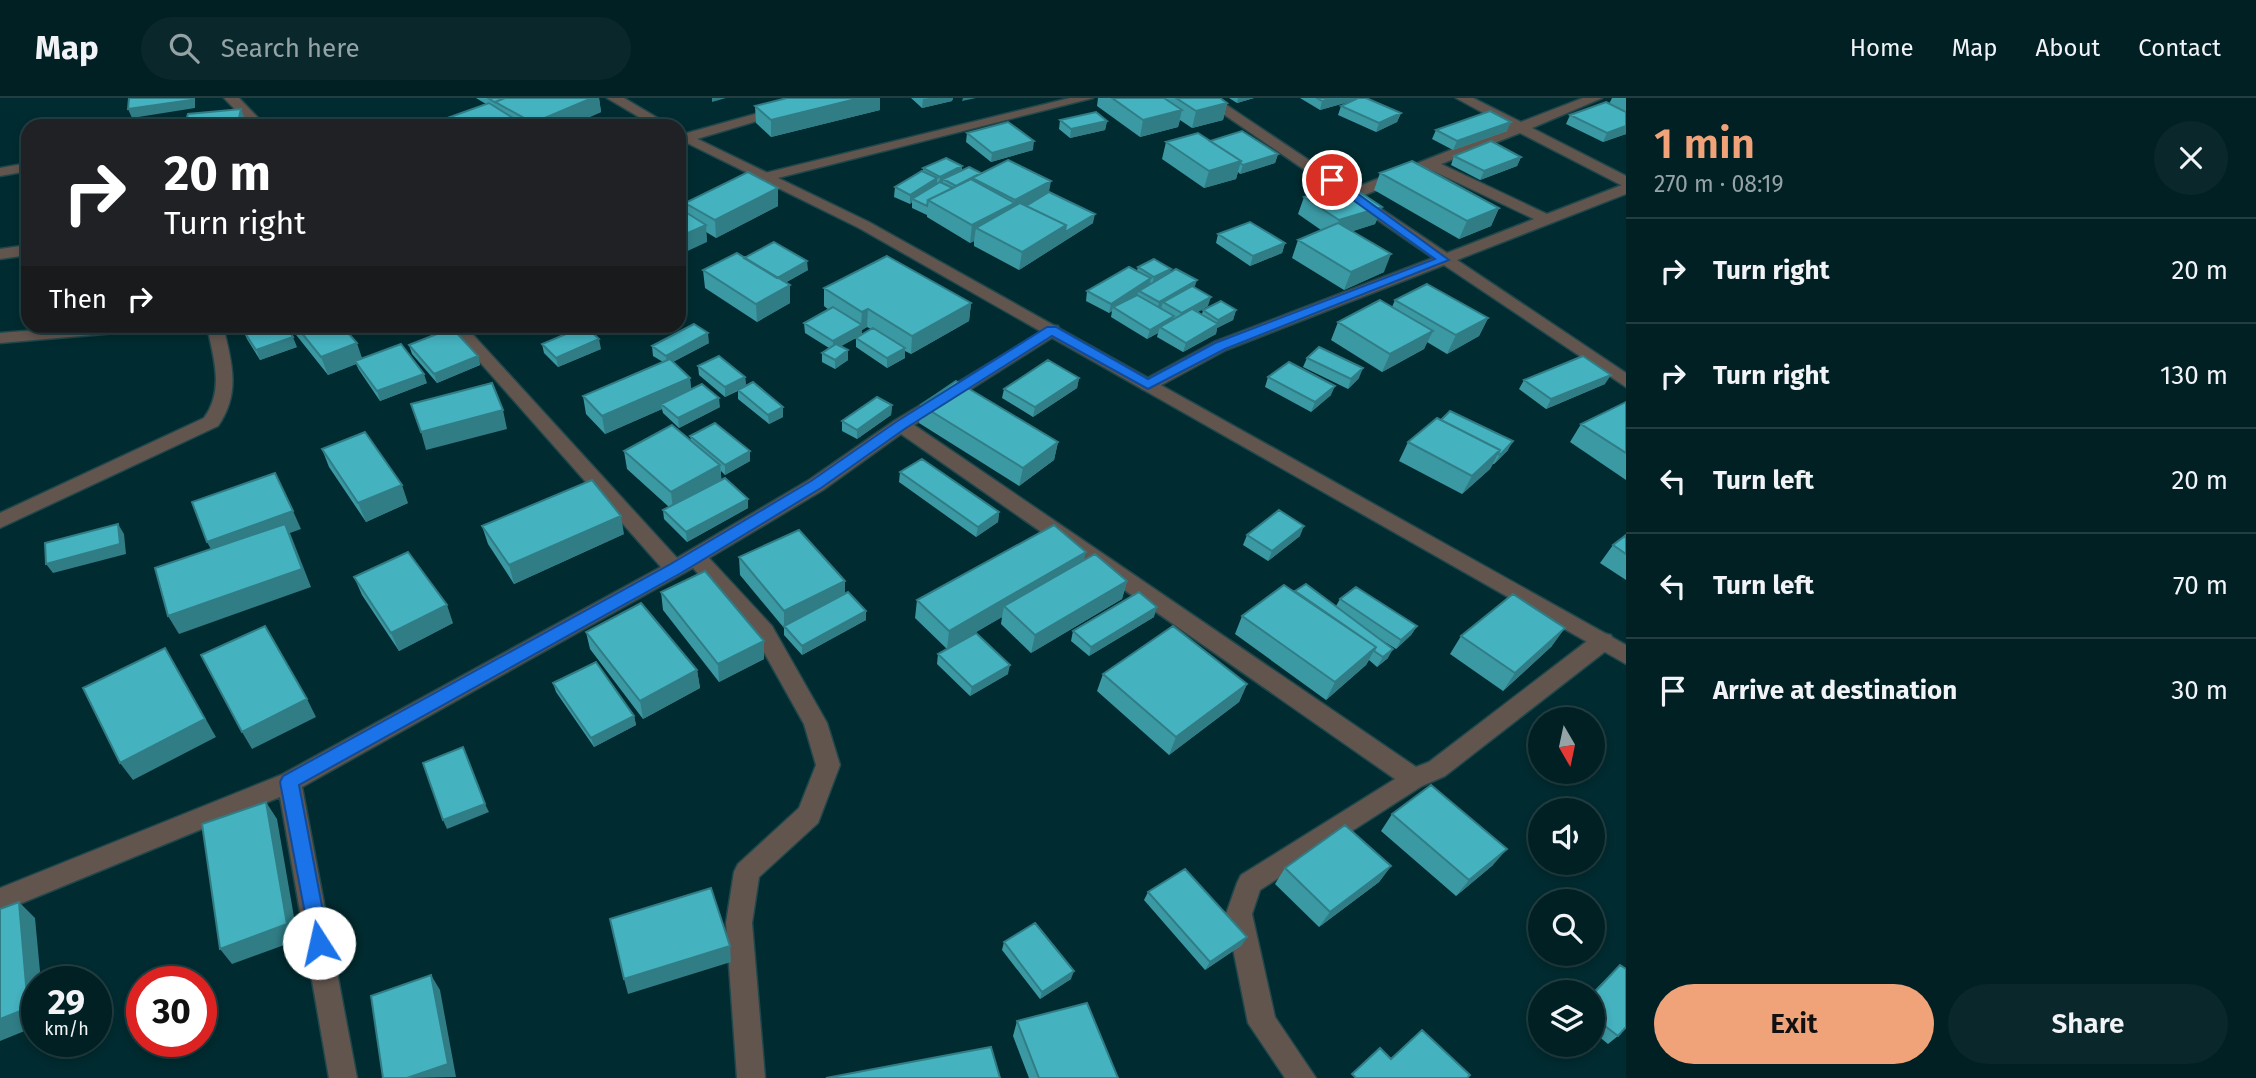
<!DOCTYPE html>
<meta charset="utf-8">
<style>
body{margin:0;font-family:"Fira Sans",sans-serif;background:#0a282c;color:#f1f3f6;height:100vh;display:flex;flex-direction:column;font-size:26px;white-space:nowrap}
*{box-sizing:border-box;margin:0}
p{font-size:23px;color:#95a3a6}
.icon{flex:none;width:38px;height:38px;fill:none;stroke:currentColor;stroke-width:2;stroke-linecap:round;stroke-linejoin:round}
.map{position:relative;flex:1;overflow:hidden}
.drawer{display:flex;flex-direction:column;background:#002024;width:630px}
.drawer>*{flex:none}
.banner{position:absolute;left:21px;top:21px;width:665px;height:214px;border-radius:21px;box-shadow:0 4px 10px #0003,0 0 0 2px #223e41;background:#202124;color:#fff;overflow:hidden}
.needle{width:46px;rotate:171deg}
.buttons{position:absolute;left:1528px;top:609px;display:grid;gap:14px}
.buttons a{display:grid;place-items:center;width:77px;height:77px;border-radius:50%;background:#002024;box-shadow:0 4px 10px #0003,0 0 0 2px #223e41;font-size:35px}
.speed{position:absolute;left:21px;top:868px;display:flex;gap:14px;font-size:35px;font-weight:700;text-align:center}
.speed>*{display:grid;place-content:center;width:91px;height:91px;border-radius:50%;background:#002024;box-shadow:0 4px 10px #0003,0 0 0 2px #223e41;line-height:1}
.speed small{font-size:18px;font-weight:400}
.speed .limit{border:10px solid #d22;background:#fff;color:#111}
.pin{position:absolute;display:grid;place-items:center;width:60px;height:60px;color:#fff;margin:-30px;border:4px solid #fff;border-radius:50%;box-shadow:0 2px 7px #0007}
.me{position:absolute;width:77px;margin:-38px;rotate:350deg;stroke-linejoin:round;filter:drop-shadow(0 0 5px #0008)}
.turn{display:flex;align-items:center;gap:24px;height:147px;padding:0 28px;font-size:32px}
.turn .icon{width:91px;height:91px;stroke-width:2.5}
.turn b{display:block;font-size:49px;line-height:60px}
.then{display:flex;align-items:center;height:66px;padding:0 28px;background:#0003;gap:14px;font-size:26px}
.round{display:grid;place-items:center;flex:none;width:74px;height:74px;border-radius:37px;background:#0a282c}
.head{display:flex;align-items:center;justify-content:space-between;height:119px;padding:0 28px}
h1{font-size:42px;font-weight:600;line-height:52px;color:#f0a279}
.cta{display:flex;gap:14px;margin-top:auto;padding:14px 28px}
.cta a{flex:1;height:80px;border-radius:42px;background:#f0a279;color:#111;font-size:28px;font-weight:600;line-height:80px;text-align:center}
.cta a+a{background:#0a282c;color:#f1f3f6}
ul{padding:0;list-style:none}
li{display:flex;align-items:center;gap:21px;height:105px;padding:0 28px;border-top:2px solid #223e41}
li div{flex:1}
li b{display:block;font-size:26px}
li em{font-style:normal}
header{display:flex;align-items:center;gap:42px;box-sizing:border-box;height:98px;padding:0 35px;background:#002024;border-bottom:2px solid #223e41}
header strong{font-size:33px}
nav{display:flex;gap:38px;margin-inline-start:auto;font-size:24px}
.search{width:490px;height:63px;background:#0a282c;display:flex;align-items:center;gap:18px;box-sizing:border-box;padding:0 24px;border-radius:38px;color:#95a3a6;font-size:26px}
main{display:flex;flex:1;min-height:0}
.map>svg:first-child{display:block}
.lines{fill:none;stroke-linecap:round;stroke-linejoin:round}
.minor-casing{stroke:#1f474c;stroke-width:3}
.tertiary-casing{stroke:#1f474c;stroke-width:3}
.minor{fill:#62554e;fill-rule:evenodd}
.tertiary{fill:#62554e;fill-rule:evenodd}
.wall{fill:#3b99a4;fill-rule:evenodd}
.shaded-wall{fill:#307d86}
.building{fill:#45b2bf;stroke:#307d86;stroke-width:2}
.route{fill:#1a73e8;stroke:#114b97;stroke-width:2}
</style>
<header>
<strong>Map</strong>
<div class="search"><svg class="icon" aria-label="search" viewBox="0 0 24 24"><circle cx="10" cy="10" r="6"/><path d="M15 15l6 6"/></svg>Search here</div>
<nav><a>Home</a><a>Map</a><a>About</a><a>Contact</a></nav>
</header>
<main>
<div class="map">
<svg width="1626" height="980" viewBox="0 0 1626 980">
<rect width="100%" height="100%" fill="#002b30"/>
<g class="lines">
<defs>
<path id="minor" d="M224,0H239L266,28H251Z
M812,0H834L690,43L679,41L680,37Z
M1070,0H1093L766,83L759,79L761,76Z
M1200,0H1216L1352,91L1509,29L1456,0H1473L1521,24L1583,0H1602L1532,30L1626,78V96L1457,162L1626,275V289L1444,167L1226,252L1154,291H1142L1139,287L1142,283L1214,244L1433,160ZM1520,35L1621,87H1622L1547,116L1441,66ZM1429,71L1534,121L1447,155L1362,98Z
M28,65V73L0,78V70Z
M28,147V157L0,161V151Z
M1052,227L1058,228L1060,232L1058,236L914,327L1416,669L1429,664L1595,537L1603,535L1611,537L1614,543L1611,549L1445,678L1422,688L1260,792L1252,816L1275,919L1316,980H1285L1248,925L1226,816L1237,785L1241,777L1395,681L901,336L823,392L709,460L772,528L827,625L840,667L818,725L759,779L752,825L765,980H737L726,825L734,774L738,766L799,710L816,667L804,626L756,540L693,470L302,689L357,980H329L280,699L0,814V790L281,677L661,469L448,228H465L677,460L809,382L894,323Z
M86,228H147L139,233L0,245V235Z
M207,228H223C232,265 241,295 218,328L0,430V415L204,320C225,292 213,258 207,228Z"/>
<path id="tertiary" d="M607,0H624L671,28H654Z
M679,32L869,124L1626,547V566L859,130L679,41Z"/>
</defs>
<use href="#minor" class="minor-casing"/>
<use href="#tertiary" class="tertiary-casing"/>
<use href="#minor" class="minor"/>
<use href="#tertiary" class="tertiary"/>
</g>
<path class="wall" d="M476,0H599L601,14L569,28H425L486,6Z
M911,0H953L952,3L922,10Z
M1098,0H1220L1227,5L1223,22L1192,30L1180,22L1178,29L1140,39L1097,8Z
M1229,0H1254L1237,5Z
M1300,0H1355V1L1401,15L1397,24L1376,34L1338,17L1341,8L1352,3L1320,12Z
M1612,0H1626V36L1603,44L1566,26L1570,17L1609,6Z
M755,8L880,12L771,39L756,25Z
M1060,22L1107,23L1105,32L1070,40L1059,31Z
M1436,32L1507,33L1453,52L1432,41Z
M967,35L1033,52L991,64L966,44Z
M1210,43L1278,56L1275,65L1240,76L1238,74L1236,81L1204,90L1162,61L1166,44Z
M1454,58L1521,59L1517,68L1480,82L1451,67Z
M962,68V72L981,75L1049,95L1093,125L1019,172L974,148V143L970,145L927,119V117L912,110V104L910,106L894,99L895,89L923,74V70Z
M1380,75L1499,110L1491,128L1459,141L1374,92Z
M778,90V108L716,140L706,134L707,144L686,114L685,105Z
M1304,99L1382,109L1375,126L1353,133L1384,174L1344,192L1292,160L1298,142L1321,132L1298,116Z
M1218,136L1285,145L1282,155L1250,168L1216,145Z
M744,160L808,172L785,185L790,187V205L757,224L705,190L703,172Z
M1138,169L1170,174L1195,190L1208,208L1198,214L1202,216L1203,212H1236L1233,222L1217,230L1216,236L1183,254L1157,239L1158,235L1147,241L1111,219L1112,213L1109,215L1086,203L1087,193L1137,173Z
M824,190L971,205L969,223L911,256L905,253V260L887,270L856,249V240L841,248L848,252V262L835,271L822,264V255L829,250L805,235L804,225L829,212L824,208ZM867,229L871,231L862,236V232Z
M1395,202L1488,220L1479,238L1447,256L1427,244L1424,251L1382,274L1331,242L1338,224L1392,209Z
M289,228H342L362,260L427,285L380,303L359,272L356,266L328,277Z
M243,232L297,249L260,262L247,241Z
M709,245L673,264L690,280L691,291L720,309L679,330L663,315L662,311L605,336L586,316L583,298L663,264L653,258L652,248Z
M542,246L601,251L558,269L544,255Z
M409,247L478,258L480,267L437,285L412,256Z
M1307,260L1359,280L1348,291L1303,269Z
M698,268L745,279L746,288L783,309V319L769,326L738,301V293L725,299L699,277Z
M1268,279L1331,297L1311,314L1265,289Z
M1079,280L1077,290L1033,319L1002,300L1004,291Z
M1524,282L1605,286L1546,311L1519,291Z
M1626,304V382L1570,344L1581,326Z
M892,307L891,317L857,341L842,333V323Z
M921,307L1058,344L1054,362L1019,388L919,325Z
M690,338L750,353V363L725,377L721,373V381L748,401V410L687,444L664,421L663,412L669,409L627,371L624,353L691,343Z
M1408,344L1508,352L1494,366H1493L1490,371L1462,396L1399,363Z
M322,351L408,405L366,424L329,369Z
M900,374L999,414L998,424L976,439L899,384Z
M482,428L624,436L514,486L488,446Z
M1247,437L1300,438L1268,463L1243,447Z
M1626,437V482L1600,465L1613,447Z
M739,459L845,495L866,513V522L802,557L784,537V530L740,477Z
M1084,463L1127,483L1122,501L1031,555L1001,526L1002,519L947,551L915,520L917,502Z
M354,479L453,525L399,553L362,497Z
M661,494L764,543V561L719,584L663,512Z
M1295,494L1336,508L1340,501L1417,528L1411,537L1396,551L1377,539L1388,560L1377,569L1369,562L1366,567L1326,602L1235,536L1242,518Z
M1154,519L1089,558L1071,543L1073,533Z
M586,534L697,572L700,590L643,621L590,551Z
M1461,538L1552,548L1503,593L1450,556Z
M938,556L1008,576L970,598L937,566Z
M1103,576L1247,586L1239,604L1169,657L1097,593Z
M553,585L634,618L636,627L594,649L556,594Z
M1392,716L1493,767L1456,798L1381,733Z
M1391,768L1379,784L1319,829L1275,786L1285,770Z
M1148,794L1242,847L1205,872L1144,802Z
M1004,844L1071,881L1040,901L1002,852Z
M1620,867L1618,938L1608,946L1592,933V895Z
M1017,923L1118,980H1029L1013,938Z"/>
<path class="shaded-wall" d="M191,0H195V10L132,20L128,11Z
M592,0H599L601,14L569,28H534L533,25Z
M712,0H726L712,4Z
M860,0H880V12L771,39V22Z
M929,0H953L952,3L922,10L923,1Z
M963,0H976L962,3Z
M1238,0H1254L1237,5Z
M1334,0H1355V2L1320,12L1322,3Z
M1227,5L1223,22L1192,30L1196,13Z
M241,11L244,19L243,28H186L185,26Z
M1182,12L1178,29L1140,39L1143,22Z
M1401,15L1397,24L1376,34L1379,25Z
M1107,23L1105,32L1070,40L1071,31Z
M1511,24L1507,33L1453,52L1457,43Z
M1626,28V36L1603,44L1607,35Z
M1034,43L1033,52L991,64L992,55Z
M1278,56L1275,65L1240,76L1243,67Z
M1521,59L1517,68L1480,82L1484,73Z
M1241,63L1236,81L1204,90L1209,73Z
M962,68L961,77L943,81V86L939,88L940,79Z
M937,80V89L912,101V104L910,106V97Z
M1051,83L1048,100L976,130L974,143L970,145L972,127L1014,105L1015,102Z
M778,90V108L716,140L715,122Z
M1382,109L1375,126L1332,140L1339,122Z
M1499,110L1491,128L1459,141L1467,123Z
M1095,116L1093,125L1019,172L1022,154L1066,127Z
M706,127L707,144L679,157V139Z
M1285,145L1282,155L1250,168L1253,158Z
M1391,156L1384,174L1344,192L1351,174Z
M807,163L808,172L775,190V181Z
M1171,171L1169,180L1152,188L1154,179Z
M1151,180L1149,190L1139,193L1137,197L1113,209L1112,213L1109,215L1111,206Z
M1197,182L1194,191L1163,204L1161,211L1157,214L1159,204Z
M790,187V205L757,224L756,206Z
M1211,199L1208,208L1179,225L1182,215Z
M971,205L969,223L911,256L912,238Z
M868,211L867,229L862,232V236L833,253V243L861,227L862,214Z
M1236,212L1233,222L1217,230L1216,236L1183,254L1186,245L1216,227L1218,222Z
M1174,218L1171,228L1160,229L1158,235L1147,241L1150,232Z
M1488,220L1479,238L1447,256L1456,237Z
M1433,233L1424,251L1382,274L1390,256Z
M708,235L709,245L667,267L666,258Z
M293,239L297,249L260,262L256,252Z
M599,241L601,251L558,269L556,260Z
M357,245L363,263H355L356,266L328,277L321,259Z
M905,250V260L887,270V260Z
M848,252V262L835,271V262Z
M478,258L480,267L437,285L434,276Z
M1363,270L1359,280L1348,291L1351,281Z
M424,276L427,285L380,303L377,293Z
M1611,277L1605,286L1546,311L1551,301Z
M745,279L746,288L725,299V289Z
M690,280L691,298L661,306L662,311L605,336L602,318Z
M1079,280L1077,290L1033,319L1035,309Z
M1335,288L1331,297L1311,314L1315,304Z
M719,300L720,309L679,330L678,320Z
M892,307L891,317L857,341V332Z
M783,309V319L769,326L768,317Z
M503,312L507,331L426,352L421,334Z
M1513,343L1508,352L1494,366L1500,357Z
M1058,344L1054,362L1019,388L1023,370Z
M1500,352L1490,371L1462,396L1472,378Z
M750,353V363L725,377V367Z
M720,367L722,385L673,412L671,394Z
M402,387L408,405L366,424L358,405Z
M748,401V410L687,444L686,434Z
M293,413L301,431L290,435L311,489L179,536L168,518L217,462L207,444Z
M999,414L998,424L976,439L978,429Z
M621,418L624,436L514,486L509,467Z
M118,426L124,436L126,456L53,475L46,466Z
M1304,428L1300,438L1268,463L1272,453Z
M1086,454L1081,473L1004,508L1002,519L947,551L949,533Z
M845,483V501L784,529V513Z
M1127,483L1122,501L1031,555L1035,537Z
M447,507L453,525L399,553L391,535Z
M1157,509L1154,519L1089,558L1091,549Z
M866,513V522L802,557V548Z
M1417,528L1411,537L1396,551L1401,542Z
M1565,530L1552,548L1503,593L1515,575Z
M764,543V561L719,584L718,566Z
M1376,549L1366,567L1326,602L1335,584Z
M165,550L216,639L133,682L120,665Z
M1393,551L1388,560L1377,569L1383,559Z
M1010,567L1008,576L970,598L972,589Z
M697,572L700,590L643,621L640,603Z
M1247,586L1239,604L1169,657L1176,639Z
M307,601L316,619L252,651L242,634Z
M634,618L636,627L594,649L591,640Z
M266,704L277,721L298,842L232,866L220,851Z
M485,706L489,714L447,731L443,722Z
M1507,751L1493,767L1456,798L1469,782Z
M1391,768L1379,784L1319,829L1330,814Z
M19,804L35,820L41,884H37V928L0,943V921Z
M1247,839L1242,847L1205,872L1210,864Z
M730,848L731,864L628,896L624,881Z
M1074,873L1071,881L1040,901L1042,894Z
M431,877L440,892L456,979L407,980Z"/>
<path class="building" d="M129,0H191V2L128,11Z
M488,0H505L495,4L496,5Z
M505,0H592L533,25L495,4Z
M787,0H860L771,22L755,8Z
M1112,0H1164L1182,12L1143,22Z
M1176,0H1220L1227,5L1196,13Z
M1317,0H1334L1322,3Z
M1358,0H1366L1401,15L1379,25L1341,8Z
M1606,4L1626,14V28L1607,35L1570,17Z
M489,5L526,28H425Z
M241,11L239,20L185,26L188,16Z
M1490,13L1511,24L1457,43L1436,32Z
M1096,14L1107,23L1071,31L1060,22Z
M630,22L641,28H618Z
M254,23L252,28H191Z
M1008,24L1034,43L992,55L967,35Z
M1242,33L1278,56L1243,67L1240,65L1241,63L1210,43Z
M1198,35L1241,63L1209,73L1166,44Z
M1491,43L1521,59L1484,73L1454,58Z
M946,60L962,68L940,79L923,70Z
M1008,62L1051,83L1015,102L972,80Z
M1412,63L1499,110L1467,123L1380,75Z
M969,69L981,75L956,88L943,81Z
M922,73L937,80L910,97L895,89Z
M748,74L778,90L715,122L685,105Z
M971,81L1015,105L972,127L928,102Z
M940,84L953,90L928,102L927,108L912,101Z
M1346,85L1382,109L1339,122L1304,99Z
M1049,94L1095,116L1065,134L1066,127L1026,108Z
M1020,105L1066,127L1022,154L976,130Z
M679,110L706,127L679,139Z
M1250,124L1285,145L1253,158L1218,136Z
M1338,125L1391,156L1351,174L1298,142Z
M774,144L807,163L777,180L744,160Z
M737,155L790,187L756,206L703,172Z
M887,158L971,205L912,238L868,211L862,214L824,190Z
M1154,161L1171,171L1154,179L1138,169Z
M1129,169L1151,180L1111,206L1087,193Z
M1176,171L1197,182L1159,204L1139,193Z
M1427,186L1488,220L1456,237L1395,202Z
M1192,188L1211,199L1182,215L1163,204Z
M1137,197L1174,218L1150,232L1113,209Z
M1380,202L1433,233L1390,256L1338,224Z
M1221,203L1236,212L1218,222L1203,212Z
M833,209L862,227L833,243L804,225Z
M1192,211L1218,226L1186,245L1160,229Z
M694,226L708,235L666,258L652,248Z
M255,228H285L293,239L256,252L243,232Z
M296,228H342L357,245L321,259Z
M585,228L599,241L556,260L542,246Z
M452,230L478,258L434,276L409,247Z
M873,230L905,250L887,260L856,240Z
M401,246L424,276L377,293L355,263Z
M836,246L848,252L835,262L822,255Z
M1319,249L1363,270L1351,281L1307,260Z
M719,258L745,279L725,289L698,268Z
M1583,258L1611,277L1551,301L1524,282Z
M670,261L690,280L602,318L583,298Z
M1048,262L1079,280L1035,309L1004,291Z
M1289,264L1335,288L1315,304L1268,279Z
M956,283L1058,344L1023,370L921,307Z
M753,284L783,309L768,317L738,292Z
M492,285L503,312L421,334L411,306Z
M702,286L719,300L678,320L661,306Z
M877,299L892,307L857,332L842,323Z
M1626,304V355L1581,326Z
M1450,313L1513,343L1500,357L1498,356L1500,352L1441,322Z
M1437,320L1500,352L1472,378L1408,344Z
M715,325L750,353L725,367L690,338Z
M672,327L720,367L671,394L624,353Z
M365,334L402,387L358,405L322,351Z
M922,361L999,414L978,429L900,374Z
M275,375L293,413L207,444L192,404Z
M725,380L748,401L686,434L663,412Z
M592,382L621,418L509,467L482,428Z
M1279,412L1304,428L1272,453L1247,437Z
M118,426L120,446L46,466L45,445Z
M285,426L302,471L168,518L155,470Z
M1054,427L1086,454L949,533L917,502Z
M799,432L845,483L784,513L739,459Z
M1626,437V456L1613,447Z
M408,454L447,507L391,535L354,479Z
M1095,456L1127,483L1035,537L1004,508Z
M705,473L764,543L718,566L661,494Z
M1306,486L1393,551L1383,559L1374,553L1376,549L1295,493Z
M1284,487L1376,549L1335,584L1242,518Z
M1356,489L1417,528L1401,542L1340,501Z
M848,494L866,513L802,548L784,528Z
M1139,494L1157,509L1091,549L1073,533Z
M1513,496L1565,530L1515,575L1461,538Z
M641,505L697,572L640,603L586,534Z
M265,528L307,601L242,634L201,557Z
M1173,528L1247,586L1176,639L1103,576Z
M976,535L1010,567L972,589L938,556Z
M165,550L205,621L120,665L83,590Z
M596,564L634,618L591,640L553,585Z
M463,649L485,706L443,722L423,665Z
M1431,687L1507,751L1469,782L1392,716Z
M266,704L287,826L220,851L202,726Z
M1345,727L1391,768L1330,814L1285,770Z
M1185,771L1247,839L1210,864L1148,794Z
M711,790L730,848L624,881L610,821Z
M19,804L28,910L0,921V811Z
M1035,825L1074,873L1042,894L1004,844Z
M1620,867L1626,871V929L1618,938L1592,918V897Z
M431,877L448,966L407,980H383L371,898Z
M1087,905L1118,980H1039L1017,923Z
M1422,932L1470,977L1467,980H1356L1352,976L1380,950L1391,961Z
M991,949L1000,980H826Z"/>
<path class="route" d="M1328,80H1336L1449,162L1225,251L1148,291L1052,238L906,330L821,390L681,475L299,687L329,845L326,852L319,855L312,852L280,684L283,678L669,467L811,383L896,324L1047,229H1056L1148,281L1215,245L1435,161L1328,84Z"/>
</svg>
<div class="buttons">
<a><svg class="needle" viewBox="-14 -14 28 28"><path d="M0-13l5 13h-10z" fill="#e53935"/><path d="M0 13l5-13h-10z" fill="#95a3a6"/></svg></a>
<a><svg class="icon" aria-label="sound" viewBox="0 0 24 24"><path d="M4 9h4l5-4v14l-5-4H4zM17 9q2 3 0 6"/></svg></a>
<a><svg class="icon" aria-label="search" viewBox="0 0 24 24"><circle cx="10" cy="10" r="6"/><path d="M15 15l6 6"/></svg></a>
<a><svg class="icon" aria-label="layers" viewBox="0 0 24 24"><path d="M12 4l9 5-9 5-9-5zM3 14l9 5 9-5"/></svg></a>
</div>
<div class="speed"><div>29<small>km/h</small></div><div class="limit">30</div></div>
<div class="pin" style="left:1332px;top:82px;background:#d93025"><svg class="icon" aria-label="arrive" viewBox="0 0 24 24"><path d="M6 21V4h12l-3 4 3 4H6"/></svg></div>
<svg class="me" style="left:319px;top:845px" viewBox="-20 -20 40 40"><circle r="19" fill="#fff"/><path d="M0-13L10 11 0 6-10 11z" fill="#1a73e8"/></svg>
<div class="banner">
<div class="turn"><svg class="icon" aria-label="right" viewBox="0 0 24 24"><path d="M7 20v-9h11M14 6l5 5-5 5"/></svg><div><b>20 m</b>Turn right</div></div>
<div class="then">Then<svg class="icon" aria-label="right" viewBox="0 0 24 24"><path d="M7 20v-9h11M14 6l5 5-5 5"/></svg></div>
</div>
</div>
<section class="drawer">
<div class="head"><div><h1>1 min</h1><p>270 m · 08:19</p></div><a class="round"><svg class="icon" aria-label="close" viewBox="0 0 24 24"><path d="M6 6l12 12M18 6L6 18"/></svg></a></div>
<ul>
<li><svg class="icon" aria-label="right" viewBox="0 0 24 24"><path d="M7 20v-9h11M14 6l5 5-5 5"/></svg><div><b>Turn right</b></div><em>20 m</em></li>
<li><svg class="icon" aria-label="right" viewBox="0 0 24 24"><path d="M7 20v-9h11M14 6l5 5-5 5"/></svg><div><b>Turn right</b></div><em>130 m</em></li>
<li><svg class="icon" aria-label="left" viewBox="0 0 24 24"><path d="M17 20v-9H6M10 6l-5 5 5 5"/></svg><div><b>Turn left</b></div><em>20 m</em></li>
<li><svg class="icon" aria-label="left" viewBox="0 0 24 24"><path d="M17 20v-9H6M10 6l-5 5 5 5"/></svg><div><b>Turn left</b></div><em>70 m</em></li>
<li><svg class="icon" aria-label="arrive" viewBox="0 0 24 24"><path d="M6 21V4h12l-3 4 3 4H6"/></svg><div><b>Arrive at destination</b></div><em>30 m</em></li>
</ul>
<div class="cta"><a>Exit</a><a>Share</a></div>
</section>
</main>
